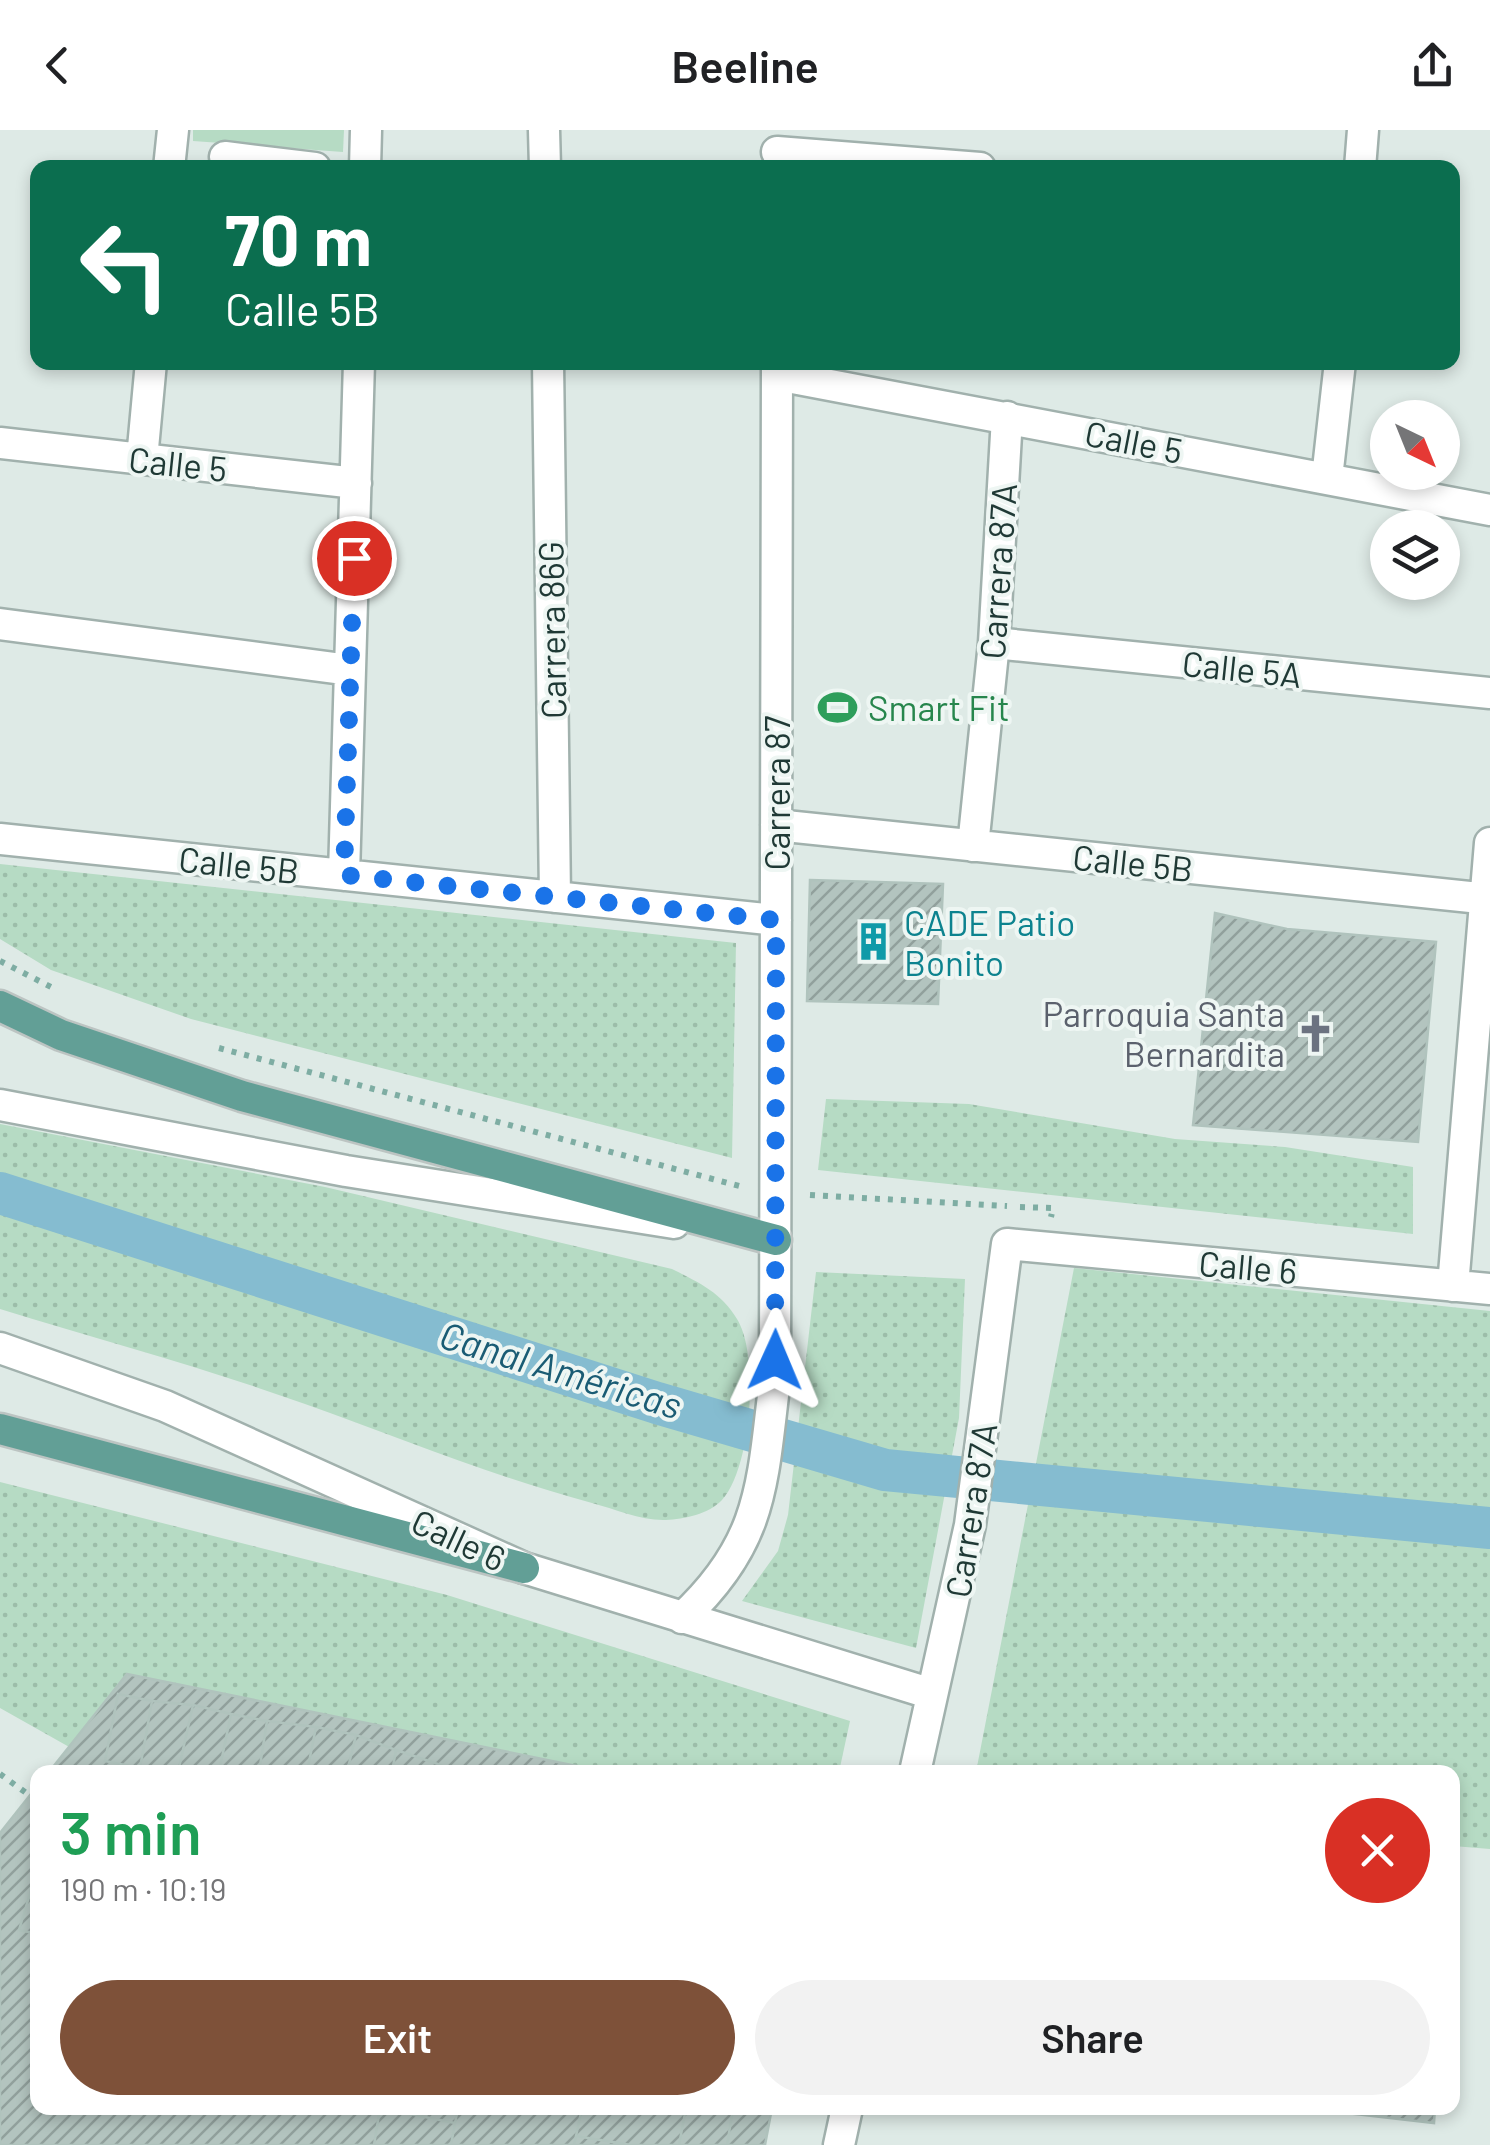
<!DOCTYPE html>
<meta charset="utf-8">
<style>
body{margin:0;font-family:Barlow,sans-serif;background:#f2f2f2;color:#202124;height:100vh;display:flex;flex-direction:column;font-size:38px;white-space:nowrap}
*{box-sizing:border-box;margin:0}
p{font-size:32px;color:#757577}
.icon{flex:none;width:55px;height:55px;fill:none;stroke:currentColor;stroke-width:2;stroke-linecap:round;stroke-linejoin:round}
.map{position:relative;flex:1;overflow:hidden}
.drawer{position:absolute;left:30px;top:1635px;width:1430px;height:350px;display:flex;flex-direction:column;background:#fff;border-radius:20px;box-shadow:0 5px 15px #0003}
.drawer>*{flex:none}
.top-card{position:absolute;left:30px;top:30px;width:1430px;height:210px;border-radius:20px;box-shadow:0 5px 15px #0003;background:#0b6e4f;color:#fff;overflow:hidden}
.needle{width:65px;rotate:137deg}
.buttons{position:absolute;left:1370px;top:270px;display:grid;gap:20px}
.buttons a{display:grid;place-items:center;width:90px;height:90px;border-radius:50%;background:#fff;box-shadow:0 5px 15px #0003;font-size:50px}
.pin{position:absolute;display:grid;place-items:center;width:85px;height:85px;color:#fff;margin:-42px;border:5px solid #fff;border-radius:50%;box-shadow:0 2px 10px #0007}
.me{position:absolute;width:110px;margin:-55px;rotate:1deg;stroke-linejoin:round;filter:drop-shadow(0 0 8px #0008)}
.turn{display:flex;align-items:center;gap:35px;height:210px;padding:0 30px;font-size:45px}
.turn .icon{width:130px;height:130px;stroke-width:2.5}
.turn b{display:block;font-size:70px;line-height:85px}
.round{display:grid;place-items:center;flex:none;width:105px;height:105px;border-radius:52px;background:#f2f2f2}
.headline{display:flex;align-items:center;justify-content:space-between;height:170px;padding:0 30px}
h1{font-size:60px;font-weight:600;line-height:75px;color:#1e9e55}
.button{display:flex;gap:20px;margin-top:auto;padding:20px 30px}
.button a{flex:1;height:115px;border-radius:60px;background:#7e5139;color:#fff;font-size:40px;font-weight:600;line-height:115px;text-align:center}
.button a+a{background:#f2f2f2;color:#202124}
header{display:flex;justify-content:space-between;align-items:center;height:130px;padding:0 30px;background:#fff;font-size:45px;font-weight:600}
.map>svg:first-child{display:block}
.grass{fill:url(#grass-dots)}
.pitch{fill:#b6dbc4}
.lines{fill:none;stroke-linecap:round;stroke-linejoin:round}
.canal{stroke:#85bcd0;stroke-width:42}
.building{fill:url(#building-hatch);stroke:#b0c3bd;stroke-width:2.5}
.minor-casing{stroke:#a1b1ad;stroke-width:35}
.major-casing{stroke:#bcc4c2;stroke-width:35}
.path{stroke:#7eada3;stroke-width:6;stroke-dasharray:5 8;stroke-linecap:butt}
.minor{stroke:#fff;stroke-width:30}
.major{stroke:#629f96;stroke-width:30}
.route{stroke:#1a73e8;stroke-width:18;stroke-dasharray:0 32.4}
.labels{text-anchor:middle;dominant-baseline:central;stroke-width:8;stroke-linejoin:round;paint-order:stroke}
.street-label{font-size:35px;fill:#1f3935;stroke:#eef6f3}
.leisure-label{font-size:35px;fill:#27864d;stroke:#eef6f3;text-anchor:start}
.culture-label{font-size:35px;fill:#0d838f;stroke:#eef6f3;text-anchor:start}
.worship-label{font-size:35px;fill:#5b616d;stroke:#eef6f3;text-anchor:end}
.water-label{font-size:38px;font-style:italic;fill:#1a5c74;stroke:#eef6f3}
</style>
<header><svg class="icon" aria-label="back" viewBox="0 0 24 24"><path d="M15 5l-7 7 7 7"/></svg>Beeline<svg class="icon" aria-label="share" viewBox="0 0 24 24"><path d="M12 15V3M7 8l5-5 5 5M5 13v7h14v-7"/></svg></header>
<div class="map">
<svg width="1490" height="2015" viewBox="0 0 1490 2015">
<defs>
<pattern id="grass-dots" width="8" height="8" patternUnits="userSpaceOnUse" patternTransform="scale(2.5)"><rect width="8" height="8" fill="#b6dbc4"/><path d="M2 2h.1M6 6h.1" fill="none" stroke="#9cbda9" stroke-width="1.8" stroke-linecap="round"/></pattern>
<pattern id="building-hatch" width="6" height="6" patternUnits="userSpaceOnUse" patternTransform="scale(2.5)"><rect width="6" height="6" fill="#b3c4bf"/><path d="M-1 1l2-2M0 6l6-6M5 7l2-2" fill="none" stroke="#91a09c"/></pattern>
</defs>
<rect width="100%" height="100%" fill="#deeae6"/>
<path class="grass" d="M0,734L736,813L732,1028L191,889L51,840L0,809Z
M826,969L969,974L1175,1009L1285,1017L1413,1037V1104L818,1040Z
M0,994L325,1057L672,1139C698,1152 722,1163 737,1189C760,1226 751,1339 722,1370C709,1384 684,1389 666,1390C642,1391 615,1379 592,1373C494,1347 401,1308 305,1274C205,1238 101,1210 0,1179Z
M1074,1138L1490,1181V1719L1453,1716L1452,1642H976Z
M816,1142L965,1149L959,1288L916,1518L742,1471L778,1421L788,1385Z
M0,1352L447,1465L850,1591L839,1642H606L127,1544L71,1618L0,1578Z"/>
<path class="pitch" d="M193,0H344L343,22L193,11Z"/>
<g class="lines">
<path class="canal" d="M0,1063L657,1273L885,1340L1490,1398"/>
</g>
<path class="building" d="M810,750L943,754L938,874L807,871Z
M1215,783L1287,799L1436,812L1418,1012L1193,995Z
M127,1544L606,1642H49Z
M118,1564L152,1571L140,1638L105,1631Z
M152,1571L193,1575L178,1642L140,1638Z
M193,1575L231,1584L219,1642H178Z
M231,1584L267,1591L259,1642H219Z
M267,1591L316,1597L307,1642H259Z
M316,1597L356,1605L347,1642H307Z
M356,1605L396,1620L392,1642H347Z
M396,1620L441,1635L440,1642H392Z
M38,1655V1978H772L765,2015H0V1703Z
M32,1757L38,1758V1804L19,1800Z
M380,1978L455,1993L451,2015H374Z
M380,1978H458L455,1993Z
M582,1978H686L679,2015H631L576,2006Z
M686,1978L733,1979L727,2015H679Z
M1303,1978H1435L1434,1993Z
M576,2006L631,2015H574Z"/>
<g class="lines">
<defs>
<path id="minor" d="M544,0L545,38
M777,22L980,38
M225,27L315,38
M169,38L173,0
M365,38L366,0
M1360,38L1363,0
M548,232L555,767
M777,245L1490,380
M0,313L356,353
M142,329L151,232
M1327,348L1340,232
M0,494L350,540
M994,513L1490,563
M776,695L1490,769
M0,709L776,790
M973,716L994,513L1007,287
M344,745L359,232
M0,975L346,1041L674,1093
M1453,1156L1490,713
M0,1218L165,1276L524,1438L932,1564
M682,1488C764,1412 762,1353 775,1249L777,232
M915,1642L970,1395L1007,1114L1490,1159
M839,2015L847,1978"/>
<path id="major" d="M0,876L61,905L242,966L776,1110
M0,1299L524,1438"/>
</defs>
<use href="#minor" class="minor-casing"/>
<use href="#major" class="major-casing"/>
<path class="path" d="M0,831L57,860
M219,918L743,1057
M810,1065L1007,1076
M1020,1077L1053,1078L1051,1087
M0,1644L29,1665"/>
<use href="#minor" class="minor"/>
<use href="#major" class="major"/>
</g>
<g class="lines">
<path class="route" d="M354,428L344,745L776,790L775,1230"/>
</g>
<defs>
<symbol id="stadium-bare" viewBox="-9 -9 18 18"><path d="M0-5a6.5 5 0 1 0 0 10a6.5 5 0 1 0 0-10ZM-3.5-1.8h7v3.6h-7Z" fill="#2e9e5b" stroke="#eef6f3" stroke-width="2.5" paint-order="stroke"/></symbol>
<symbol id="building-bare" viewBox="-9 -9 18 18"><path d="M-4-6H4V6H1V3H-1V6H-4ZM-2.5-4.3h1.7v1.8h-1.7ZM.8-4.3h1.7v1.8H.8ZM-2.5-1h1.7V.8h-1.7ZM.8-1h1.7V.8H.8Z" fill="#0f9aa8" stroke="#eef6f3" stroke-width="2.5" paint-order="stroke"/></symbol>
<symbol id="church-bare" viewBox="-9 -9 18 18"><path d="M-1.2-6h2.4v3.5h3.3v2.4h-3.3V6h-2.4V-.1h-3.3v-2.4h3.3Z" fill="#6b7280" stroke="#eef6f3" stroke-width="2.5" paint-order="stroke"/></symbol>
</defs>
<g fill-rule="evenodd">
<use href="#stadium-bare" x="810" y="550" width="55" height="55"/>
<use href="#building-bare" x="846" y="784" width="55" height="55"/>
<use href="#church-bare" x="1288" y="876" width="55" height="55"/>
</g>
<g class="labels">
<g class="street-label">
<text transform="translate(1134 311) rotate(11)">Calle 5</text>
<text transform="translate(178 333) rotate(6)">Calle 5</text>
<text transform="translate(997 441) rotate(-86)">Carrera 87A</text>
<text transform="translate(551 500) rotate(-91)">Carrera 86G</text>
<text transform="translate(1242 538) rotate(6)">Calle 5A</text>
<text transform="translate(776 663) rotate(-90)">Carrera 87</text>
<text transform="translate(1133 732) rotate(6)">Calle 5B</text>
<text transform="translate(239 734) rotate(6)">Calle 5B</text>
<text transform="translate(1248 1136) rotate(5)">Calle 6</text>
<text transform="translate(970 1380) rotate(-81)">Carrera 87A</text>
<text transform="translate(459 1409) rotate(25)">Calle 6</text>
</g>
<g class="leisure-label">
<text x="868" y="577">Smart Fit</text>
</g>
<g class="culture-label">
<text x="904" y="792">CADE Patio<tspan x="904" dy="40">Bonito</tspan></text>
</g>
<g class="worship-label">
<text x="1285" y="883">Parroquia Santa<tspan x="1285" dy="40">Bernardita</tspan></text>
</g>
<g class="water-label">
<text transform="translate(561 1239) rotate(17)">Canal Américas</text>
</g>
</g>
</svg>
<div class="buttons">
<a><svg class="needle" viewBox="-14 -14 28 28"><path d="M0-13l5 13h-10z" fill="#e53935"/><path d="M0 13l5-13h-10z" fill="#757577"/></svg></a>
<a><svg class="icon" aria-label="layers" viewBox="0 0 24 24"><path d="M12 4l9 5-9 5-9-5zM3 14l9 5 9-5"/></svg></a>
</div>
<div class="pin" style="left:354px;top:428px;background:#d93025"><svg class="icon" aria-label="arrive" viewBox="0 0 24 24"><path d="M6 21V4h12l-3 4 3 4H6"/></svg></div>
<svg class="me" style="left:775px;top:1230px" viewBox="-20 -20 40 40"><path d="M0-17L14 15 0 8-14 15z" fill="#1a73e8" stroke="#fff" stroke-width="4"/></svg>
<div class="top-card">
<div class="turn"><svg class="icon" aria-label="left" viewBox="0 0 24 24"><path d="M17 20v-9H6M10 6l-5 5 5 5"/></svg><div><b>70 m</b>Calle 5B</div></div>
</div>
<section class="drawer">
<div class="headline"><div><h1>3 min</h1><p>190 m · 10:19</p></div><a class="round" style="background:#d93025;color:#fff"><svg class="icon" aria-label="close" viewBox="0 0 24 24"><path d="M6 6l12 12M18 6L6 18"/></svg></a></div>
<div class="button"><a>Exit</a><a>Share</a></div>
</section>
</div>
